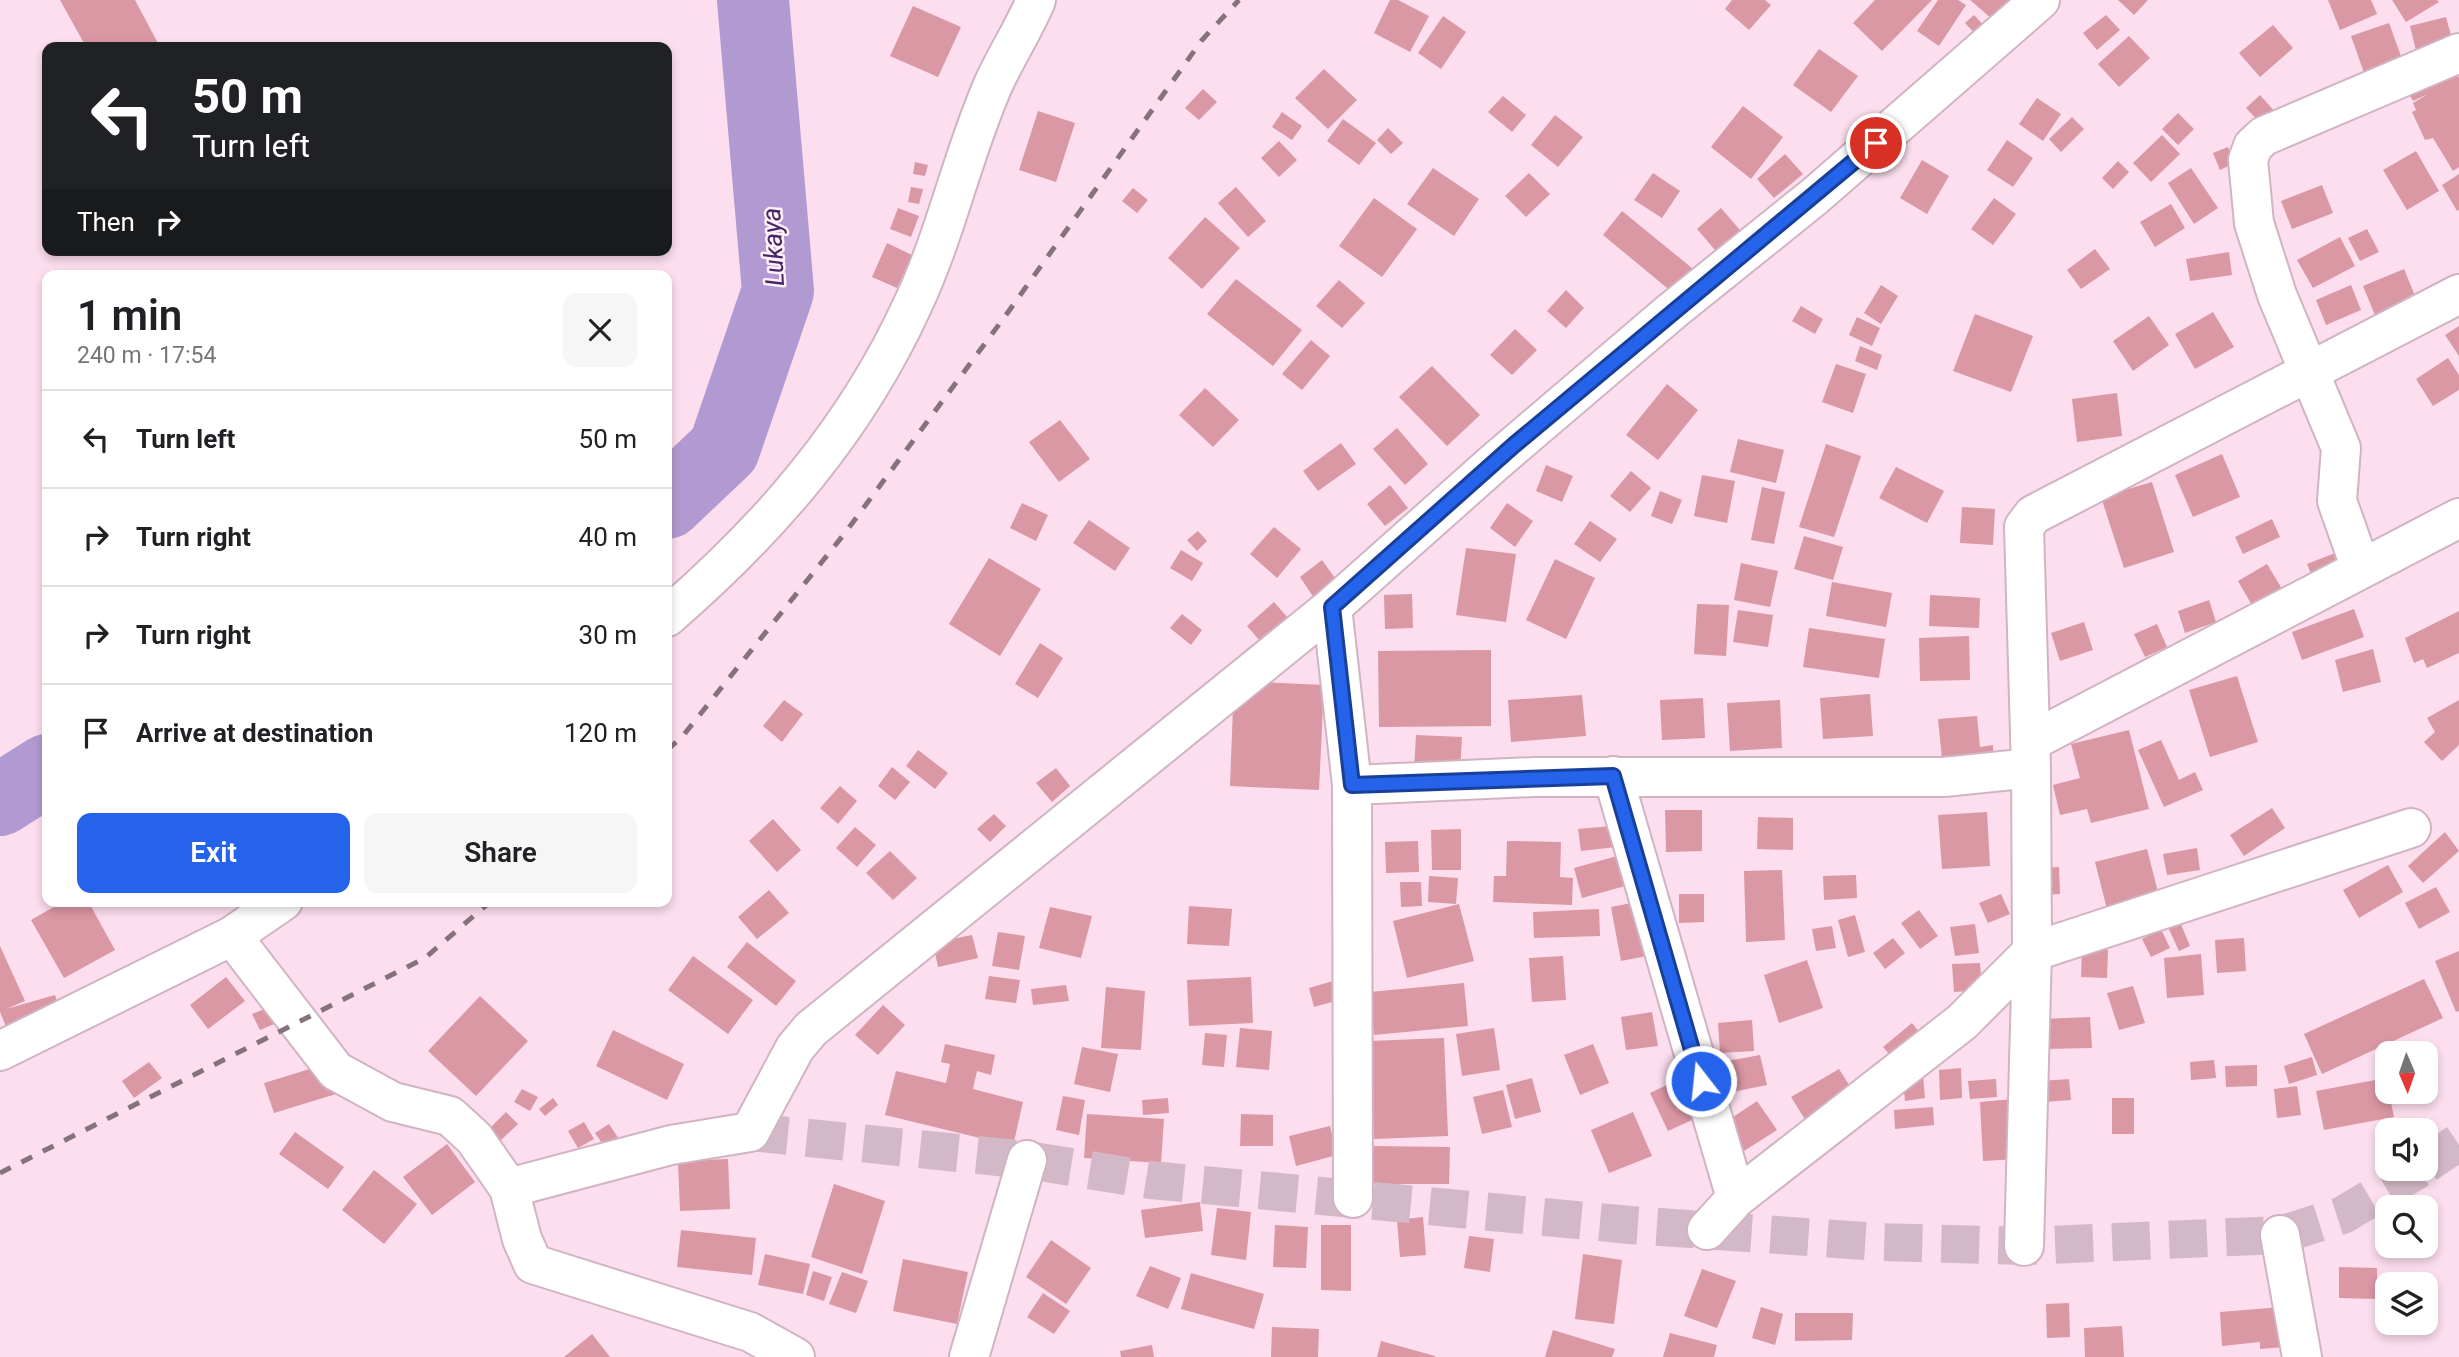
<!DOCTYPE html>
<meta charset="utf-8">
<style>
body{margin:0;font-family:Roboto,sans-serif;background:#f6f6f6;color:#202124;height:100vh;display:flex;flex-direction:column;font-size:26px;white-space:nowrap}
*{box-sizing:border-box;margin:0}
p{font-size:23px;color:#757577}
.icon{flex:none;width:38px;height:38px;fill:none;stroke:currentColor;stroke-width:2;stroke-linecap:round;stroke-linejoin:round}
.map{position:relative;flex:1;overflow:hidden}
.side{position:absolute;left:42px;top:270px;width:630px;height:637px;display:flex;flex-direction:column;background:#fff;border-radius:14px;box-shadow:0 4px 10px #0003}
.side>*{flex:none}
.top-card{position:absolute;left:42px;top:42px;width:630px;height:214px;border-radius:14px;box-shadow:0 4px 10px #0003;background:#202124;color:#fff;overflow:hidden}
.needle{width:46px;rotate:178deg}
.tools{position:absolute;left:2375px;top:1041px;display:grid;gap:14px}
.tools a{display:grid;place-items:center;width:63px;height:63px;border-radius:14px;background:#fff;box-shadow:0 4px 10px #0003;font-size:35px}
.pin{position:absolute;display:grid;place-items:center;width:60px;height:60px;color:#fff;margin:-30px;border:4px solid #fff;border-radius:50%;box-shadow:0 2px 7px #0007}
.me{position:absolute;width:77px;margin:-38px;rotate:344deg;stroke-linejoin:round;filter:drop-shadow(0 0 5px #0008)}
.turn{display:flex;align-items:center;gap:24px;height:147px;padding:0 35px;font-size:32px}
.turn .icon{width:91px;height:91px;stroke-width:2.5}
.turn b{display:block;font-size:49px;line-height:60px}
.then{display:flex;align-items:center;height:66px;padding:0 35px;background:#0003;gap:14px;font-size:26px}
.round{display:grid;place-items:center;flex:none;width:74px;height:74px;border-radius:14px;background:#f6f6f6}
.headline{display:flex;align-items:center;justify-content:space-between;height:119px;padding:0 35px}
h1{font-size:42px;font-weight:600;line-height:52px}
.cta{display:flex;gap:14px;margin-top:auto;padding:14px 35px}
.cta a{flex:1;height:80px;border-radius:14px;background:#2563eb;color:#fff;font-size:28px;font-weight:600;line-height:80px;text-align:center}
.cta a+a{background:#f6f6f6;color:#202124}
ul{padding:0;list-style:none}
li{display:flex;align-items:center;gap:21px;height:98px;padding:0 35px;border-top:2px solid #e0e0e0}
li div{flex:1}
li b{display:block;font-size:26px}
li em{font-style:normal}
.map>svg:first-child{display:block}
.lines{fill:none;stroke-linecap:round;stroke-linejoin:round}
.river{stroke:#b19ad1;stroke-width:72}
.building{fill:#da97a4}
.minor-tunnel{stroke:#d3b9c7;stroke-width:38;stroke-dasharray:38 19;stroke-linecap:butt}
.minor-casing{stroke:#d1b4c3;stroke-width:42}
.minor{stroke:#fff;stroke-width:38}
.rail{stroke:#85727c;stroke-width:5;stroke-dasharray:12 12;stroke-linecap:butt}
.route-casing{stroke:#184099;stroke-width:18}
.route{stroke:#2563eb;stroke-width:12}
.labels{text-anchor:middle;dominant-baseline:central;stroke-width:5;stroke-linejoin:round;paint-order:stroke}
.water-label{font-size:26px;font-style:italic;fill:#452567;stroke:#fef1f8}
</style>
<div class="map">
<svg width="2459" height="1357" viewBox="0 0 2459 1357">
<rect width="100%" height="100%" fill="#fcdeee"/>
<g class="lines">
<path class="river" d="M667,503L724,449L778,291L753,0
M0,800L47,770"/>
</g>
<path class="building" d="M60,0H135L160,47H86Z
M1390,0H1398L1429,16L1410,52L1374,33Z
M1732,0H1765L1771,5L1749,30L1725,9Z
M1875,0H1932L1882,51L1853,23Z
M1938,0H1958L1966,5L1939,46L1917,31Z
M1970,0H2021L1999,25Z
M2118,0H2148L2134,15Z
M2328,0H2371L2377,14L2340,30Z
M2392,0H2437L2439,2L2406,22Z
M913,6L961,27L938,77L890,56Z
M1974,15L1987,29L1978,37L1965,23Z
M2106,15L2120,30L2097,50L2083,33Z
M1443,16L1466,32L1441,69L1418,53Z
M2446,17L2455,50L2418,59L2410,26Z
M2389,23L2406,70L2368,84L2351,36Z
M2273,25L2293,48L2260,77L2239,53Z
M2129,36L2150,58L2119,87L2098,64Z
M1819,49L1858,76L1831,112L1793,85Z
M2453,64L2459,78V167L2453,171L2433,138L2425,140L2412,112L2416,110L2413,103L2428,94L2413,101L2405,86Z
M1324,69L1357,100L1328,129L1295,98Z
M1203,89L1217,102L1199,120L1185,108Z
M2260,95L2276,113L2263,126L2246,108Z
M1503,96L1526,115L1512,132L1488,112Z
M2037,98L2061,114L2043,141L2019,124Z
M1743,106L1783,137L1751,179L1711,147Z
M1038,111L1075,123L1056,182L1019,170Z
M1282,112L1302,126L1292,140L1272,127Z
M2178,113L2194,129L2178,145L2162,129Z
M1555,115L1583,137L1558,167L1531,145Z
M2072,117L2084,129L2061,152L2049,139Z
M1343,119L1376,143L1359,165L1327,141Z
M1388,128L1403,143L1391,154L1377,140Z
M2162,135L2180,154L2151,182L2133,163Z
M2007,140L2033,158L2013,187L1987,170Z
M1279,141L1297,160L1279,177L1261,158Z
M2228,147L2235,163L2220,170L2213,153Z
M2416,151L2439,191L2407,210L2383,170Z
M1785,154L1803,174L1774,198L1757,179Z
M1922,160L1949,176L1927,214L1900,198Z
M2118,161L2129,172L2113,189L2102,178Z
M915,162L928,165L925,176L913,174Z
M1433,168L1479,199L1454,236L1407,204Z
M2191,168L2218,208L2194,224L2168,183Z
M1529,173L1550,194L1526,217L1505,196Z
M1653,173L1680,191L1662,218L1634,200Z
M2459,174V210L2457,211L2442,185Z
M2322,185L2333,213L2292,229L2281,201Z
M911,187L923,189L919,204L908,202Z
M1236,187L1266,221L1248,237L1218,203Z
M1133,188L1148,200L1137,213L1122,201Z
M1374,198L1417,229L1382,277L1339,246Z
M1994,198L2016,214L1993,245L1971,229Z
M2171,204L2185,228L2155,247L2140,222Z
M898,208L919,216L911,237L890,229Z
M1721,208L1746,237L1722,258L1697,229Z
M1622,211L1698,273L1678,297L1603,235Z
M1205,217L1240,248L1202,289L1168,258Z
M2367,229L2379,252L2360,261L2348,238Z
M2340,237L2355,266L2313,288L2297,260Z
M887,243L912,255L897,288L872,277Z
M2095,249L2110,269L2081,289L2067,270Z
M2229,252L2232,275L2190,281L2186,259Z
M2404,269L2418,303L2377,320L2363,286Z
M1236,279L1302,330L1273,366L1207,314Z
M1339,280L1365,303L1342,328L1316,306Z
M1881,285L1898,296L1881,324L1864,313Z
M2351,285L2361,310L2326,325L2316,300Z
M1566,290L1584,308L1566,328L1547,311Z
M1801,306L1823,319L1815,334L1792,321Z
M2213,312L2234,347L2195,369L2175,334Z
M1975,314L2033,336L2011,392L1953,371Z
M2149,316L2169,345L2133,371L2113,341Z
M1857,317L1880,328L1872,346L1849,335Z
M2459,326V356L2445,335Z
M1515,329L1537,350L1512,375L1490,355Z
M1311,340L1330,356L1302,390L1282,374Z
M1860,346L1882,355L1877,370L1855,361Z
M2448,358L2459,375V390L2433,406L2416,379Z
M1836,364L1866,374L1853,413L1822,402Z
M1432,366L1480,415L1447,446L1399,397Z
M1667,384L1698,410L1658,460L1626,435Z
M1205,388L1239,420L1213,447L1179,415Z
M2117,393L2122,436L2077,442L2072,399Z
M1060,420L1090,459L1059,482L1029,442Z
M1397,428L1428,464L1405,485L1373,449Z
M1738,439L1784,450L1776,483L1730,472Z
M1341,443L1356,464L1318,491L1303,471Z
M1826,444L1861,456L1834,537L1799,527Z
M2222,454L2240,497L2193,517L2175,475Z
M1546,465L1573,476L1562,502L1536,491Z
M1896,467L1944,491L1927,523L1879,498Z
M1631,471L1651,488L1630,512L1610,496Z
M1702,475L1735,481L1727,523L1694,516Z
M2152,482L2174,552L2124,568L2101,497Z
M1390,485L1408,508L1385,526L1367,504Z
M1762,487L1785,492L1774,544L1751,540Z
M1660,491L1682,500L1672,524L1651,516Z
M1022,503L1048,515L1036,541L1010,528Z
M1507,503L1533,521L1515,547L1490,528Z
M1962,507L1995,509L1993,545L1960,543Z
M2272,519L2280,537L2243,554L2235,537Z
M1089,520L1130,548L1115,571L1073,543Z
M1590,521L1617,539L1600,562L1574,544Z
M1274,527L1301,549L1277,578L1250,554Z
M1198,531L1207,541L1197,551L1187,540Z
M1804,536L1843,547L1833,580L1794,569Z
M1466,548L1516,554L1506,622L1456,615Z
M1181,550L1203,563L1192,581L1170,568Z
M2343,550L2351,569L2315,583L2307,564Z
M989,558L1041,589L1000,656L949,624Z
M1555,559L1595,578L1566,639L1526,620Z
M1322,560L1337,581L1314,598L1300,577Z
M1741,563L1778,571L1770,607L1734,600Z
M2267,564L2282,589L2253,607L2238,581Z
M1832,582L1892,593L1886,627L1826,616Z
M1412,594L1413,628L1385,629L1384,595Z
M1930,595L1980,598L1979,628L1929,626Z
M2209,600L2216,622L2185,633L2178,611Z
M1274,602L1294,625L1267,649L1247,626Z
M1697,604L1729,605L1726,656L1694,654Z
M2354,609L2364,637L2302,660L2292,632Z
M1738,610L1773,615L1768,647L1733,642Z
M2459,611V653L2427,668L2423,659L2414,663L2405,638Z
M1182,614L1202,630L1191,645L1170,628Z
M2084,622L2093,650L2060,661L2051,633Z
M2157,624L2167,647L2145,657L2134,634Z
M1809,628L1885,639L1879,678L1803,667Z
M1969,636L1970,680L1920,681L1919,638Z
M1040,643L1063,658L1038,698L1015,684Z
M2373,649L2381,682L2343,692L2335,660Z
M1491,650V726L1379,727L1378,651Z
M2237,676L2258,742L2210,757L2189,690Z
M1234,681L1324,685L1319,790L1230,786Z
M1870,694L1873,736L1823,739L1820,698Z
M1582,695L1586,736L1511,742L1508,700Z
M1703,698L1705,738L1662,740L1660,700Z
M784,700L803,714L782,742L763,726Z
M1780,700L1782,748L1730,751L1727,703Z
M2459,700V745L2442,761L2424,742L2435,732L2427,718Z
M1977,716L1980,747L1993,745L1994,765L1943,769L1938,719Z
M2129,730L2149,809L2091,823L2087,809L2060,815L2053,785L2080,778L2071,744Z
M1416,735L1462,737L1460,774L1414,771Z
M2161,740L2179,780L2195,772L2203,790L2164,807L2138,750Z
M918,750L948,773L935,789L906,766Z
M892,767L910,782L895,800L878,786Z
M1056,768L1070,786L1052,802L1036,783Z
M840,786L857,801L838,824L820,808Z
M2272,808L2285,828L2244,856L2230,835Z
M1665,810H1702V851L1666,852Z
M1987,812L1990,866L1942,869L1938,815Z
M994,814L1006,826L990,842L977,829Z
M1758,817L1793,818V850L1757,849Z
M773,819L801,850L777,872L749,841Z
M1623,825L1625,846L1581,851L1578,829Z
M855,827L876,845L857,867L836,848Z
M1461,829V870H1432L1431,830Z
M2445,832L2459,851L2423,883L2408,866Z
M1418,841L1419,872L1386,873L1385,842Z
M1507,841L1561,842L1560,877L1573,878L1572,905L1493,902L1494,876H1506Z
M2197,848L2200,870L2167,875L2163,854Z
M2147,849L2160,900L2108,913L2095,862Z
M890,851L917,878L893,900L866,873Z
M1617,856L1625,886L1582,898L1574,868Z
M2388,865L2403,892L2359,918L2343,890Z
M2059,867L2060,894L2042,895L2041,868Z
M1782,870L1785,940L1746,942L1744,871Z
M1856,875L1857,898L1824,900L1823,876Z
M1429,876L1458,878L1456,904L1428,902Z
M1400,882H1421L1422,906L1401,907Z
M2436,887L2450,912L2419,929L2405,903Z
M769,890L789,913L757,939L738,917Z
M1679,894H1704V922L1679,923Z
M2001,894L2010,914L1988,923L1979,903Z
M64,901H88L115,950L64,978L31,920Z
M1641,901L1652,955L1621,961L1611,907Z
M1459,904L1474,961L1407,978L1393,921Z
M1189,906L1232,909L1229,946L1187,944Z
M1050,907L1092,916L1081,958L1039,948Z
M1599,909L1600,936L1534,938L1533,912Z
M1919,910L1938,936L1920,949L1901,923Z
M1855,915L1865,952L1848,957L1838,920Z
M2180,922L2190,946L2179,951L2168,927Z
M1975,924L1979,953L1955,956L1950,927Z
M1832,926L1836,948L1816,951L1812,929Z
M2161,929L2170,948L2151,957L2142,939Z
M998,932L1025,936L1019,970L992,966Z
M972,935L978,958L938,967L933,943Z
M1893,938L1905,953L1885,969L1873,953Z
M2244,938L2246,971L2217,973L2215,940Z
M747,942L796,981L776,1006L727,967Z
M0,946L25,1001L6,1009L55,995L61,1014L7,1029L0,1012Z
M2082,949L2108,950L2107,978L2081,977Z
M2459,951V1011L2456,1012L2435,961Z
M2201,954L2204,995L2167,998L2164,958Z
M693,956L753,1000L728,1034L668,990Z
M1563,956L1566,1000L1532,1002L1529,958Z
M1807,960L1823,1008L1779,1023L1764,975Z
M1980,963L1982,990L1954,992L1952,964Z
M989,976L1020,980L1016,1003L985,999Z
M226,977L245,1001L208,1029L190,1005Z
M1251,977L1253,1023L1189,1026L1187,980Z
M1340,979L1346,998L1314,1007L1309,988Z
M2424,979L2443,1018L2322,1074L2304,1034Z
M1464,983L1468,1026L1374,1035L1370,992Z
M1066,985L1069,1001L1033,1005L1031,989Z
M2133,986L2145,1023L2119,1030L2107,993Z
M1106,987L1145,991L1141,1050L1101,1048Z
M480,996L528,1041L476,1096L428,1051Z
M274,1005L281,1021L260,1030L252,1014Z
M883,1005L905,1025L878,1055L855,1035Z
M1652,1012L1658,1046L1626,1050L1621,1017Z
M2090,1017L2092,1048L2044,1049L2043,1019Z
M1752,1020L1754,1051L1720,1053L1718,1023Z
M1912,1023L1919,1032L1890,1055L1883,1047Z
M1240,1028L1272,1031L1269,1070L1236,1067Z
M1494,1028L1500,1070L1462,1076L1456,1034Z
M613,1030L684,1064L667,1100L596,1066Z
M1205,1033L1227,1035L1224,1067L1202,1065Z
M1444,1038L1448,1136L1374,1139L1370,1041Z
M945,1044L995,1055L991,1075L977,1071L973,1089L1023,1102L1013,1146L885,1115L896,1071L946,1083L950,1064L941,1062Z
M1593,1044L1609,1083L1580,1095L1564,1055Z
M1082,1047L1118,1054L1110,1092L1074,1084Z
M1760,1055L1767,1085L1717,1095L1711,1064Z
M2312,1057L2317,1075L2289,1084L2284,1066Z
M2214,1060L2216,1078L2191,1080L2190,1062Z
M149,1062L162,1078L134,1098L122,1081Z
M326,1064L336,1094L274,1113L264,1083Z
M2257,1065V1086L2226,1087L2225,1066Z
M1961,1068L1962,1098L1940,1100L1939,1070Z
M1839,1069L1856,1096L1808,1124L1791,1097Z
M1923,1075L1925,1098L1905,1101L1903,1077Z
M1532,1078L1541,1112L1515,1119L1506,1085Z
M2386,1078L2394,1117L2324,1130L2316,1091Z
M1996,1079L1997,1097L1970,1099L1968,1081Z
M2069,1079L2071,1100L2043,1102L2041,1081Z
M1675,1081L1692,1120L1668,1131L1650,1093Z
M2297,1086L2301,1115L2277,1118L2274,1089Z
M522,1089L538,1097L530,1111L514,1102Z
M1503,1090L1512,1127L1482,1134L1473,1097Z
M1063,1096L1085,1100L1079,1135L1056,1130Z
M553,1098L558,1105L545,1116L539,1109Z
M1168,1098L1169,1113L1143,1115L1142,1100Z
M2112,1098H2134V1134H2112Z
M2014,1099L2017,1159L1983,1161L1980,1102Z
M1757,1101L1777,1130L1733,1158L1715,1129Z
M1933,1107L1934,1125L1895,1129L1894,1110Z
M506,1112L518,1124L500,1141L488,1130Z
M1633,1112L1652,1156L1609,1173L1591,1130Z
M1087,1114L1164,1119L1161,1163L1084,1158Z
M1241,1114L1273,1115V1146H1240Z
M584,1122L594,1139L578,1148L568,1131Z
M609,1124L621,1142L608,1152L595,1133Z
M1330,1126L1337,1155L1296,1166L1289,1136Z
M295,1132L344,1167L328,1189L279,1154Z
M447,1144L475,1182L432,1215L403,1177Z
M1372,1146L1450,1147L1449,1184H1372Z
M728,1159L730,1209L680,1211L678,1161Z
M374,1170L417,1204L384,1244L342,1210Z
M834,1184L885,1201L862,1274L811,1257Z
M1200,1202L1203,1231L1145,1238L1141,1210Z
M1217,1208L1251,1212L1246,1260L1211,1255Z
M1423,1217L1426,1255L1400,1257L1397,1220Z
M1275,1225L1308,1227L1306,1268L1273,1267Z
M1321,1225H1351V1291L1321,1290Z
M681,1230L756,1238L752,1275L677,1267Z
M1469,1236L1494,1239L1490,1272L1464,1268Z
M1051,1240L1091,1268L1066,1304L1026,1277Z
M765,1254L810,1264L803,1294L758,1285Z
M1583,1254L1622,1260L1614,1324L1575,1319Z
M903,1259L968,1272L957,1324L893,1311Z
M1150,1266L1181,1278L1168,1309L1136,1296Z
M2339,1267L2377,1268V1299L2339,1298Z
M1702,1269L1736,1281L1717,1328L1684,1316Z
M813,1271L832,1277L824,1301L806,1295Z
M842,1272L868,1281L856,1313L829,1304Z
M1191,1273L1264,1294L1254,1329L1181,1309Z
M1043,1293L1070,1311L1054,1334L1027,1317Z
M2069,1303L2070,1337L2047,1338L2046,1304Z
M2295,1306L2298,1346L2260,1349V1342L2222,1346L2220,1312Z
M1761,1307L1783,1314L1775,1345L1752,1338Z
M1795,1313H1853L1852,1340L1795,1341Z
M2122,1326L2124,1357H2085L2084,1328Z
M1272,1327L1319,1329L1318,1357H1271Z
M1553,1330L1615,1349L1612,1357H1545Z
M1670,1333L1717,1345L1714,1357H1663Z
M592,1334L610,1357H564Z
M1381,1341L1435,1356V1357H1377Z
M1152,1345L1154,1357H1121L1120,1351Z"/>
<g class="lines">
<path class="minor-tunnel" d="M750,1132L1027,1160L1151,1180L1630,1225L1880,1242L2024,1246L2280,1235L2343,1215L2419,1169
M2426,1164L2459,1142"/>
<defs>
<path id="minor" d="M2361,569L2337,501L2341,448L2277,295L2254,223L2248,160L2253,146L2264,136L2459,53
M1332,607L1352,785L1353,1198
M667,617C770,528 856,429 913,304C946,234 962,156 993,85C1006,56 1024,29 1036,0
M2030,742L2459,518
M1613,776L1736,1198
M1352,785L1534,777H1944L2031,768
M232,936L336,1071L393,1102L450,1116L474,1138L509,1188L522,1239L533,1264L750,1332L795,1357
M0,1051L232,936L283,901
M509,1188L671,1145L750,1132L795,1048L811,1029L1332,607L1495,462L1672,311L1815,196L2040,0
M1707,1230L1736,1198L1962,1022L2032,952L2411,828
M2280,1235L2302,1357
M2024,1246L2032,952L2031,768L2024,527L2033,515L2459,294
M969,1357L1027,1160"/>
</defs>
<use href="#minor" class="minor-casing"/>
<use href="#minor" class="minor"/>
<path class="rail" d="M667,750L682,737L845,533L1006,315L1202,40L1239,0
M0,1173L425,958L491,901"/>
</g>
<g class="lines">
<defs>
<path id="route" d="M1701,1081L1613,776L1352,785L1332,607L1514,445L1876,143"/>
</defs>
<use href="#route" class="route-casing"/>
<use href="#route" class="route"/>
</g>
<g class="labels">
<g class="water-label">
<text transform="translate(773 247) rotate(-93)">Lukaya</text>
</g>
</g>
</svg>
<div class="tools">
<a><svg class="needle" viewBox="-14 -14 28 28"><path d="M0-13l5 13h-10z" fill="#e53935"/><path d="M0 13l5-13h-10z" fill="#757577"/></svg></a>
<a><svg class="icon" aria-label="sound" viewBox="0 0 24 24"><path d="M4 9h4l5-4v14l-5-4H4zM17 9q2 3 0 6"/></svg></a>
<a><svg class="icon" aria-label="search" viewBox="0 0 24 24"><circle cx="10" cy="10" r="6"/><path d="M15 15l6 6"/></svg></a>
<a><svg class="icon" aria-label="layers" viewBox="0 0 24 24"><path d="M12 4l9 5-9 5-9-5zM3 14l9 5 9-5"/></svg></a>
</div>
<div class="pin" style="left:1876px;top:143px;background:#d93025"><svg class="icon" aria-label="arrive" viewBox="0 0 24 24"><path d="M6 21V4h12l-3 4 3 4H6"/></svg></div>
<svg class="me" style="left:1701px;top:1081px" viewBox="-20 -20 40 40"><circle r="17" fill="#2563eb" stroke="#fff" stroke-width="3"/><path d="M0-11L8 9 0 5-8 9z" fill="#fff"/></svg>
<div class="top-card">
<div class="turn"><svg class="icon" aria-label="left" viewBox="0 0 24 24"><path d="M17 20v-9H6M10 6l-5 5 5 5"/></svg><div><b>50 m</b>Turn left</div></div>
<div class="then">Then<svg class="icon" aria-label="right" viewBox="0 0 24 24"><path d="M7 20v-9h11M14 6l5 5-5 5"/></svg></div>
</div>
<section class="side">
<div class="headline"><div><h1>1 min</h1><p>240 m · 17:54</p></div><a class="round"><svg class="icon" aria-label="close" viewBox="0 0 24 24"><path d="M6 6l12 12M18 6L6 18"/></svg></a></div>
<ul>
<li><svg class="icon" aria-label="left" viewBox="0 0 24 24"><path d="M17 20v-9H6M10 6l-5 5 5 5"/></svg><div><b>Turn left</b></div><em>50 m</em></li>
<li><svg class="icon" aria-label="right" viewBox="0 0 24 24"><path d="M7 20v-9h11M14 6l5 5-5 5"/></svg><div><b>Turn right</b></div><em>40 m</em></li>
<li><svg class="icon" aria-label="right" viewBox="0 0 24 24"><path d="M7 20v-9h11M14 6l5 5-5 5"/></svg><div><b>Turn right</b></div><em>30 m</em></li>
<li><svg class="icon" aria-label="arrive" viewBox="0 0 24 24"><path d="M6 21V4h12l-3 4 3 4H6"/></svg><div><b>Arrive at destination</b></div><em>120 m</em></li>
</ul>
<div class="cta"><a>Exit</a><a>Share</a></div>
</section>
</div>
